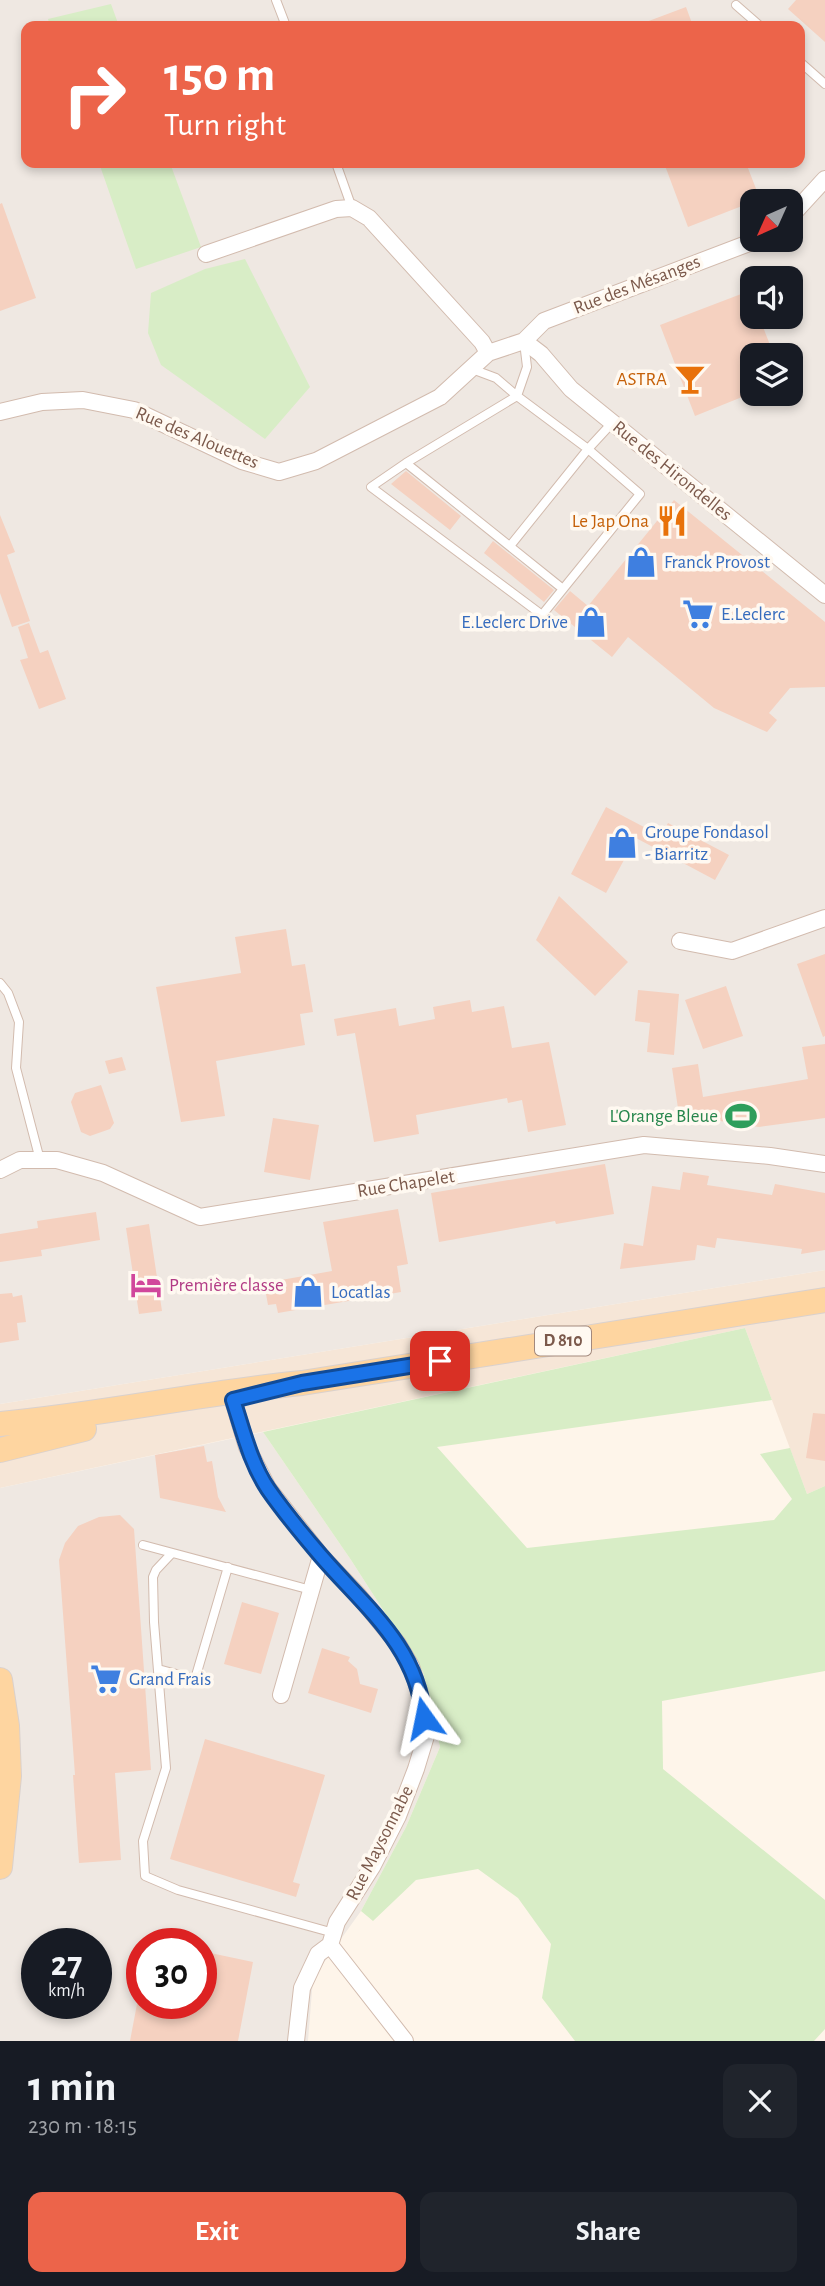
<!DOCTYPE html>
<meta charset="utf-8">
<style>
body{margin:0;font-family:"Alegreya Sans",sans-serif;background:#20242c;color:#f1f3f6;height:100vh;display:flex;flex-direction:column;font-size:26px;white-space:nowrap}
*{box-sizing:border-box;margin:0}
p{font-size:23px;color:#9ea1a6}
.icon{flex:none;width:38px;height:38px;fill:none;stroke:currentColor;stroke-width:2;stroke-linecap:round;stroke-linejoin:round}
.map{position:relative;height:2041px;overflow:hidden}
.sheet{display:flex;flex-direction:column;background:#171b24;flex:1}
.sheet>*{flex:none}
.guide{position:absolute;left:21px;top:21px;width:784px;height:147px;border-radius:14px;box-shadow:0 4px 10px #0003;background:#ec644a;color:#fff;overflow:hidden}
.needle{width:46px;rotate:225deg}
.buttons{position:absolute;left:740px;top:189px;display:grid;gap:14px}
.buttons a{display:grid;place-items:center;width:63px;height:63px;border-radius:14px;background:#171b24;box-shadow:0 4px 10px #0003;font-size:35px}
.speed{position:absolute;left:21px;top:1928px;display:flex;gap:14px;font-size:35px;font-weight:700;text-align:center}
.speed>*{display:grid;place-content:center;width:91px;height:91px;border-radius:50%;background:#171b24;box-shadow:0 4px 10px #0003;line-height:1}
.speed small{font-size:18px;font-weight:400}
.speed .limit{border:10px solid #d22;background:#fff;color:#111}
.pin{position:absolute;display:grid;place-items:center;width:60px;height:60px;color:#fff;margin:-30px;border-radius:14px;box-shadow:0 4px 10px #0006}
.me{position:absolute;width:77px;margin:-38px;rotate:348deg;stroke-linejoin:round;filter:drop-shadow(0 0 5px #0008)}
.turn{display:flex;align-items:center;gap:24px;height:147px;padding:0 28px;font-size:32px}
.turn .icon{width:91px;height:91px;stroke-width:2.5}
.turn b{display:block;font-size:49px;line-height:60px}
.round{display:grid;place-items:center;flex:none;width:74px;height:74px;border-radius:14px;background:#20242c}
.overview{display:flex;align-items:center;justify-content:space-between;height:119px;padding:0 28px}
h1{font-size:42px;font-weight:600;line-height:52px}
.cta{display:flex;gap:14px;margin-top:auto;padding:14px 28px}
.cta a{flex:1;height:80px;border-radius:14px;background:#ec644a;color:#fff;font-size:28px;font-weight:600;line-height:80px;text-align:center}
.cta a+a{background:#20242c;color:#f1f3f6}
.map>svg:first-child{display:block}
.residential{fill:#f6e6d7}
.industrial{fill:#efe8e2;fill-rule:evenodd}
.green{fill:#d8edc6}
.building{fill:#f5d1c0}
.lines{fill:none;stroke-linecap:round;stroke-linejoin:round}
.lane-casing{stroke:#d2bbae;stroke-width:10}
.street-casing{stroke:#d2bbae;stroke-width:18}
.primary-casing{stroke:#dad1cd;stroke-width:26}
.lane{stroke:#fff;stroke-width:8}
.street{stroke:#fff;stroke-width:16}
.primary{stroke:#fed5a0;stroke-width:24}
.route-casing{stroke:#114b97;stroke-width:18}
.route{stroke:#1a73e8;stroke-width:12}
.labels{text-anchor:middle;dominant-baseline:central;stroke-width:7;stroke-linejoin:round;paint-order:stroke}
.shield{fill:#fff9f1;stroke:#a3897d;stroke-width:2}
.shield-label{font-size:18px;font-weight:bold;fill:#7b594b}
.street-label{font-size:19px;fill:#7b594b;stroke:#fff9f1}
.food-label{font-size:19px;fill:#c56008;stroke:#fff9f1;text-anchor:end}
.shop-label{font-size:19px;fill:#366cbe;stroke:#fff9f1;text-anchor:start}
.leisure-label{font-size:19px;fill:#27864d;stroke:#fff9f1;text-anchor:end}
.hotel-label{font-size:19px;fill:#b23c85;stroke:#fff9f1;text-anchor:start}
</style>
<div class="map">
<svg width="825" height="2041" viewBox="0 0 825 2041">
<rect width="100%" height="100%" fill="#fef5ea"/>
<path class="residential" d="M825,1270V1486L807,1494L745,1328L0,1488V1404Z"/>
<path class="industrial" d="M0,0H825V1270L0,1404ZM26,26H800V163H26ZM752,201H791V240H752ZM752,278H791V317H752ZM752,355H791V394H752Z
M263,1432L351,1560L423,1672L440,1747L406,1827L361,1911L313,1978L308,2041H0V1488ZM37,1944H96V2004H37ZM142,1944H201V2004H142Z"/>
<path class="green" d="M111,4L119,26H50L48,19Z
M99,163H170L201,247L136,269Z
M245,259L310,387L265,439L161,365L148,333L151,293L205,269Z
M745,1328L772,1400L437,1447L527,1548L774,1520L792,1499L760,1454L790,1448L807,1494L825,1486V1671L662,1701L663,1769L825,1900V2029L814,2041H575L542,1998L551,1944L518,1898L478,1869L416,1880L373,1921L361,1911L406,1827L440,1747L423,1672L351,1560L263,1432Z"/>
<path class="building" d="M796,0H825V42L788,9Z
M686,7L693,26H638V25Z
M664,163H746L760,199L688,227Z
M2,203L36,298L0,311V204Z
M749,291L752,300V317H759L774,355H752V393L695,416L660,325Z
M406,471L461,516L450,530L391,484Z
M674,500L825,622V687L790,688L769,713L777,720L767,732L714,708L628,637L612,657L554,610L570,591L588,606Z
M0,515L15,552L7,555L30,621L12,627L0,593Z
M493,541L554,590L544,602L484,553Z
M29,623L40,653L48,650L66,699L39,709L20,660L28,658L18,627Z
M606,807L661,836L668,823L729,855L715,880L636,838L606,893L571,874Z
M559,896L628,962L595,996L536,940Z
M286,929L292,966L305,964L313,1012L300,1014L305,1045L216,1061L225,1116L181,1122L156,987L241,973L235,937Z
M825,954V1036L823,1037L797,964Z
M726,986L743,1036L703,1049L685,1000Z
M638,990L679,994L674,1055L647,1052L650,1023L635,1021Z
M470,1000L472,1012L504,1006L512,1048L549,1042L566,1125L528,1132L522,1100L508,1103L507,1098L416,1115L419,1134L374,1142L355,1033L337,1036L334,1019L396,1008L399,1026L435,1019L433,1007Z
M825,1044V1118L759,1127L720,1121L718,1110L679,1115L672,1068L698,1064L703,1097L808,1079L802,1047Z
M122,1057L126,1070L109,1074L105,1061Z
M101,1085L114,1123L110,1129L90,1136L81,1132L71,1102L75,1093Z
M273,1118L319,1125L310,1180L264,1172Z
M605,1164L614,1214L556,1224L555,1221L439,1242L431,1193Z
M683,1172L709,1176L707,1185L772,1195L775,1184L825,1193V1250L801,1254L802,1249L717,1238L715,1248L697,1245L695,1260L620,1269L624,1243L643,1246L652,1186L680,1190Z
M398,1209L408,1264L397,1266L401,1292L278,1313L276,1304L268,1305L264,1283L332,1271L323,1222Z
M96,1212L100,1240L41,1250L42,1256L0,1262V1234L38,1228L37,1221Z
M149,1224L162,1311L139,1314L126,1228Z
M12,1293L13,1297L22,1295L26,1322L17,1323L19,1340L0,1343V1294Z
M813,1413L825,1414V1461L806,1458Z
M204,1446L207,1462L212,1461L218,1497L226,1512L160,1498L155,1455Z
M120,1515L134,1529L151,1770L115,1773L121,1860L79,1863L73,1775H75L59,1560L65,1543L78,1526L99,1517Z
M242,1602L279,1613L261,1674L224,1664Z
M322,1648L350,1657L348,1661L357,1669L360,1684L378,1689L371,1713L308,1693Z
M205,1739L325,1775L293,1882L300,1884L296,1897L170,1859Z
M201,1951L253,1962L238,2041H130L137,2004H201Z"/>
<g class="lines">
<defs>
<path id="lane" d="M276,0L286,26
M736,5L760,26
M800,62L825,84
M336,163L352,208
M472,369L496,378L517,396L527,367L524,342
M517,396L588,449L640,494L563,589L406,463Z
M406,463L371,487L542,615L563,589
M510,546L588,449L612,423
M0,983L8,993L19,1022L16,1068L40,1160
M143,1545L311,1590
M172,1553L156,1570L153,1577L154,1622L166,1768L143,1841L145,1876L178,1890L334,1933
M158,1669L195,1679L228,1567"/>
<path id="street" d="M791,216L825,179
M206,254L336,209L352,208L369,218L482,342L488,353
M524,341L541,354L571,389L825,595
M0,412L42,402L83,400L134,410L242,461L279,472L316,461L440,397L488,353L524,341L544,321L757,240
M680,941L732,951L825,918
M0,1170L20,1160H57L103,1173L200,1217L644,1145L770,1156L825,1164
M233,1400L247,1447L268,1488L321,1556L358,1595L398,1644L411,1666L422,1701L426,1736L416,1769L398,1816L372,1867L337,1922L330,1945L318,1954L302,1988L296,2041
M281,1695L321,1556
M330,1945L405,2041"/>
<path id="primary" d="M0,1424C101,1415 201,1393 302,1383L825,1300
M0,1450L84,1429
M0,1680L7,1726L9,1776L0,1867"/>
</defs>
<use href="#lane" class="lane-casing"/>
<use href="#street" class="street-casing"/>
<use href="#primary" class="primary-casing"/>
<use href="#lane" class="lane"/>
<use href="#street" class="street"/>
<use href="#primary" class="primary"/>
</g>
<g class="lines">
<defs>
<path id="route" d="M424,1718C417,1646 365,1607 321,1556C303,1535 284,1512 268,1489C250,1462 243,1430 233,1400L302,1383L440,1361"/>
</defs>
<use href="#route" class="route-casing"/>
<use href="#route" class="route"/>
</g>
<defs>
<symbol id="bar-bare" viewBox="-9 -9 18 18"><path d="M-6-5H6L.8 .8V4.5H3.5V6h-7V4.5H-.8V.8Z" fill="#e8710a" stroke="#fff9f1" stroke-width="2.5" paint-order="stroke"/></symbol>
<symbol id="restaurant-bare" viewBox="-9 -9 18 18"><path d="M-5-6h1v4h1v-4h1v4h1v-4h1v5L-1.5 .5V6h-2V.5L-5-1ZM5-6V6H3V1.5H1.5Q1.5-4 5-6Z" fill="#e8710a" stroke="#fff9f1" stroke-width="2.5" paint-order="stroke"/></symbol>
<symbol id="shop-bare" viewBox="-9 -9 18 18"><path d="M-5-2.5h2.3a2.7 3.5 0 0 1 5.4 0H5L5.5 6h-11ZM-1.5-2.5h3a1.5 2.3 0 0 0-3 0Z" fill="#3f7fe0" stroke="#fff9f1" stroke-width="2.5" paint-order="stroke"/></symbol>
<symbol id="supermarket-bare" viewBox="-9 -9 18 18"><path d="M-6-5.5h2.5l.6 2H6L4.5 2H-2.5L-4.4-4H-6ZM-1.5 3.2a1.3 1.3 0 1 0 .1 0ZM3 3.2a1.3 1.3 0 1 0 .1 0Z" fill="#3f7fe0" stroke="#fff9f1" stroke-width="2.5" paint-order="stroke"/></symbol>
<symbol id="stadium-bare" viewBox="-9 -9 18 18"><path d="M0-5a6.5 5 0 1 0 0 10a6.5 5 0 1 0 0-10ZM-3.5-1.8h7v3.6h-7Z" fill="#2e9e5b" stroke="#fff9f1" stroke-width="2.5" paint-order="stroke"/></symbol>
<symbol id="hotel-bare" viewBox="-9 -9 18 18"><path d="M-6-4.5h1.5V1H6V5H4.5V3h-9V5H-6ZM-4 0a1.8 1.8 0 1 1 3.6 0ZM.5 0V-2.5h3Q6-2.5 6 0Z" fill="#d1479c" stroke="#fff9f1" stroke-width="2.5" paint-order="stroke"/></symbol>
</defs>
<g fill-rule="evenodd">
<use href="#bar-bare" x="668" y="357" width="44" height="44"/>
<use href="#restaurant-bare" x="650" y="499" width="44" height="44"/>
<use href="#shop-bare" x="619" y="540" width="44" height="44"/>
<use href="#supermarket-bare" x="676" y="592" width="44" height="44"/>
<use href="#shop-bare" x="569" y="600" width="44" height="44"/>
<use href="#shop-bare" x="600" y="821" width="44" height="44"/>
<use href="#stadium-bare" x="719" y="1094" width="44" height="44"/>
<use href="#hotel-bare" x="124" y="1263" width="44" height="44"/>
<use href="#shop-bare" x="286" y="1270" width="44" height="44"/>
<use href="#supermarket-bare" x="84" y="1657" width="44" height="44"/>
</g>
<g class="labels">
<rect class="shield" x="535" y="1326.5" width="56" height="29" rx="5"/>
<g class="shield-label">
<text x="563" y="1341">D 810</text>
</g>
<g class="street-label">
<text transform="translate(637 285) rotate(-21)">Rue des Mésanges</text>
<text transform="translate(197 438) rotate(23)">Rue des Alouettes</text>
<text transform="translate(672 471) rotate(39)">Rue des Hirondelles</text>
<text transform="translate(406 1184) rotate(-9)">Rue Chapelet</text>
<text transform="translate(380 1843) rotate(-63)">Rue Maysonnabe</text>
</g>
<g class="food-label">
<text x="667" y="379">ASTRA</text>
<text x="649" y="521">Le Jap Ona</text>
</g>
<g class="shop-label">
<text x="664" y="562">Franck Provost</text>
<text x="721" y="614">E.Leclerc</text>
<text x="568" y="622" text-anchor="end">E.Leclerc Drive</text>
<text x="645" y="832">Groupe Fondasol<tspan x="645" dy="22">- Biarritz</tspan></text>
<text x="331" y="1292">Locatlas</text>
<text x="129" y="1679">Grand Frais</text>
</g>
<g class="leisure-label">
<text x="718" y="1116">L'Orange Bleue</text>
</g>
<g class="hotel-label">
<text x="169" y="1285">Première classe</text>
</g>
</g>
</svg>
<div class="buttons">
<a><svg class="needle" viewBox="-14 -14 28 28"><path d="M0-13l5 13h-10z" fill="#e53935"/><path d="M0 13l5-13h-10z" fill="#9ea1a6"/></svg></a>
<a><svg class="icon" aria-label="sound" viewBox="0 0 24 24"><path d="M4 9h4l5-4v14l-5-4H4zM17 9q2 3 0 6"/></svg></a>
<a><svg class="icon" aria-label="layers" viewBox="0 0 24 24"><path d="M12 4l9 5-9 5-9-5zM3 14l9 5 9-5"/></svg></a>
</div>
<div class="speed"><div>27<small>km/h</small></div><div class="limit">30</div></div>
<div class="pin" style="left:440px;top:1361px;background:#d93025"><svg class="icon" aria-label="arrive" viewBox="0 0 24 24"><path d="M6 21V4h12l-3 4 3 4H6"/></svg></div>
<svg class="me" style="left:424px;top:1718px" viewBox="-20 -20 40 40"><path d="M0-17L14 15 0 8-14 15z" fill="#1a73e8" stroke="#fff" stroke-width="4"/></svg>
<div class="guide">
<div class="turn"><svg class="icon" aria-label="right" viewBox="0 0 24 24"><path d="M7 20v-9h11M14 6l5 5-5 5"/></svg><div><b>150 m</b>Turn right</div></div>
</div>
</div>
<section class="sheet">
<div class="overview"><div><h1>1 min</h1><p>230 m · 18:15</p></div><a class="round"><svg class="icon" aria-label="close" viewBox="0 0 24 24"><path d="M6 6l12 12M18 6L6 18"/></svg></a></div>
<div class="cta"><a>Exit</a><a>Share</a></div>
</section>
